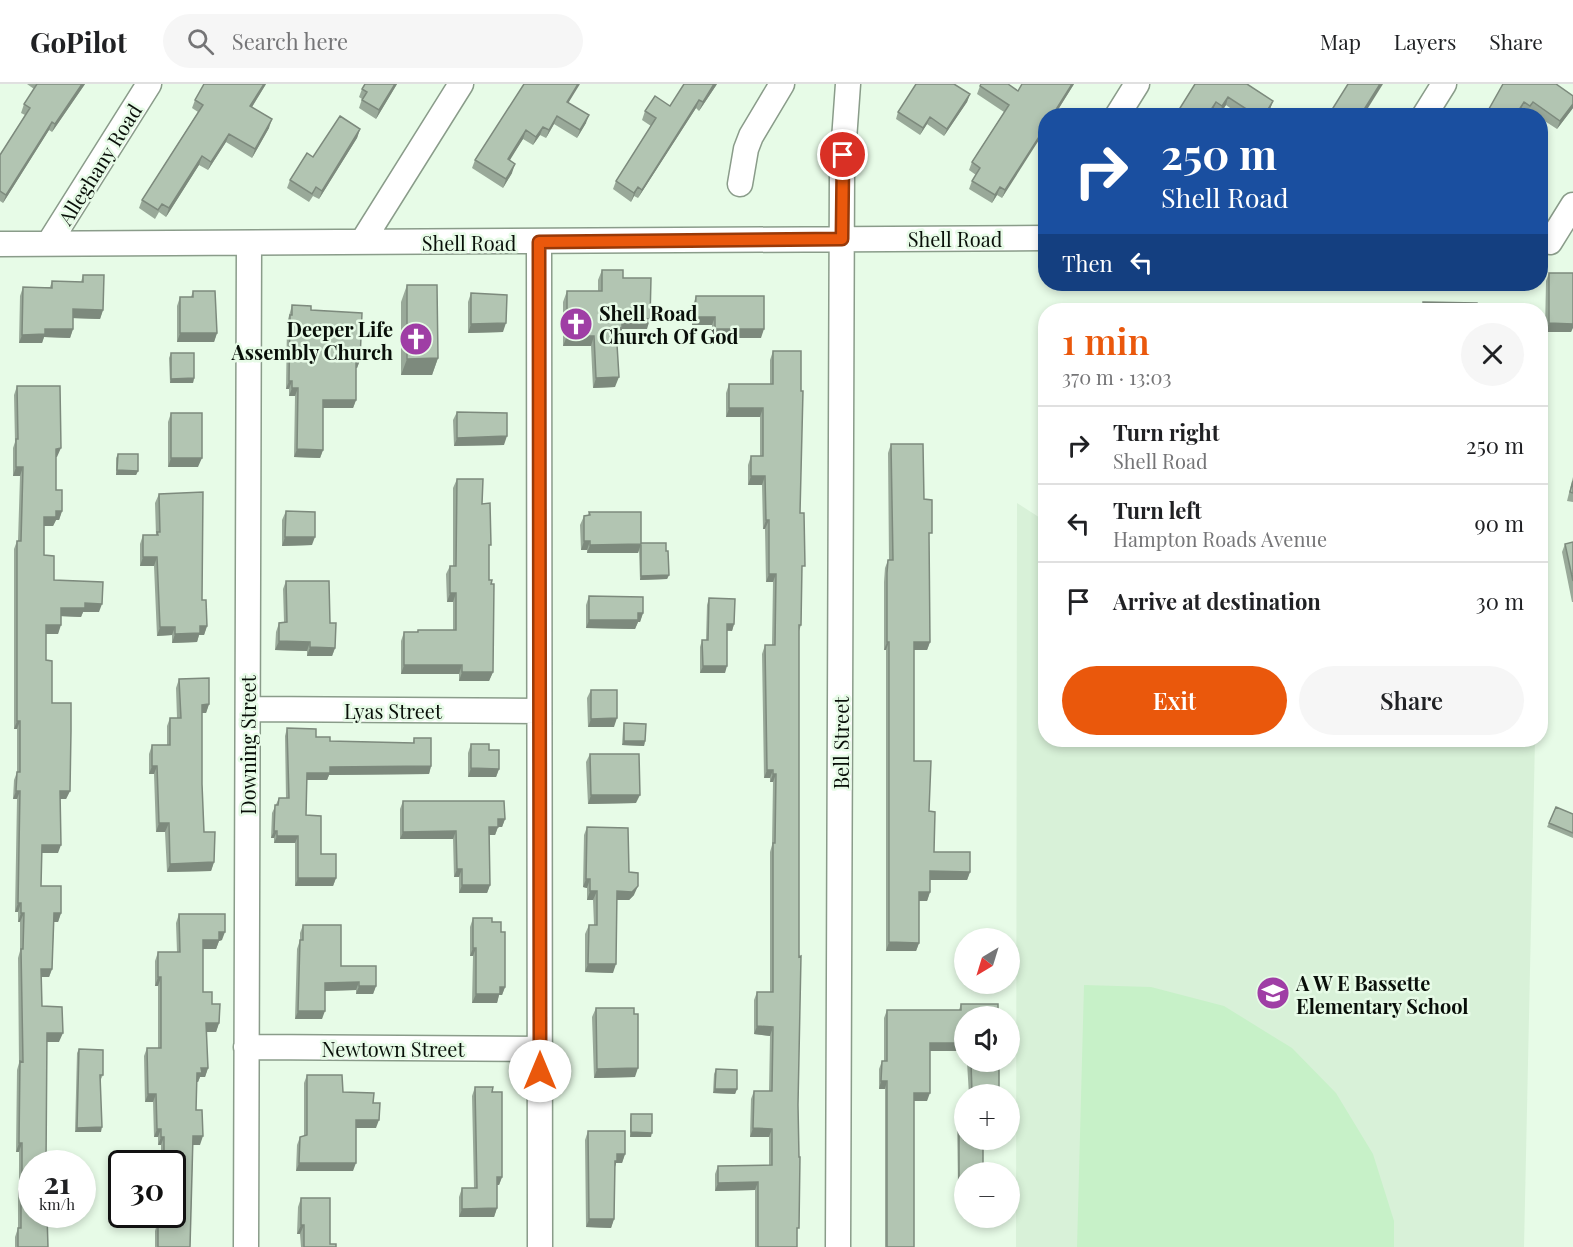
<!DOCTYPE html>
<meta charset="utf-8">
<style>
body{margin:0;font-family:"Playfair Display",serif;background:#f6f6f6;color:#202124;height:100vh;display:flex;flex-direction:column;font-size:22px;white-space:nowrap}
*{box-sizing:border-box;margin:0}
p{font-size:20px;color:#757577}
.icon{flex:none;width:33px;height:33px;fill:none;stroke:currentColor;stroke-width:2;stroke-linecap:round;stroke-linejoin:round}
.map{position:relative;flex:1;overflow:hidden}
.panel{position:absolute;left:1038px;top:219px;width:510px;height:444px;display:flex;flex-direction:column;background:#fff;border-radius:24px;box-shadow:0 3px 9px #0003}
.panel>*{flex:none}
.banner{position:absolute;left:1038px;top:24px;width:510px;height:183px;border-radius:24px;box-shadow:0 3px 9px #0003;background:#1a4fa0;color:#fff;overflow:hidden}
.needle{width:39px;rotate:218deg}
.buttons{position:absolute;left:954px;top:844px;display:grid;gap:12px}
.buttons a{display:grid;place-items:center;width:66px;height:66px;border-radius:50%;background:#fff;box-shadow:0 3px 9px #0003;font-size:30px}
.speed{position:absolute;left:18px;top:1066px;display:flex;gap:12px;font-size:30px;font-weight:700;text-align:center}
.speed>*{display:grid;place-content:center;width:78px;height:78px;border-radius:50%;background:#fff;box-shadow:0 3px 9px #0003;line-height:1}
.speed small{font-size:15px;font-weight:400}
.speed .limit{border:3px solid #111;border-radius:9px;background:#fff;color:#111}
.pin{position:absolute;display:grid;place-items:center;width:51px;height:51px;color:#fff;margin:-26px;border:3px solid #fff;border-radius:50%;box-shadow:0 2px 6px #0007}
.me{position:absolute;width:66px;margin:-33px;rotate:0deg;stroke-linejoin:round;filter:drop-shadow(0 0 4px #0008)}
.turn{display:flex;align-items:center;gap:21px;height:126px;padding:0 24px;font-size:27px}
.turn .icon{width:78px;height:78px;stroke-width:2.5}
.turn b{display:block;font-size:42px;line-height:51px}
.then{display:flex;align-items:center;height:57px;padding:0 24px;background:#0003;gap:12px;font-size:22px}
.round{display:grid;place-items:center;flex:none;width:63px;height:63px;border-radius:32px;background:#f6f6f6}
.headline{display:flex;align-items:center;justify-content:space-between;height:102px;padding:0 24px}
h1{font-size:36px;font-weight:600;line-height:45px;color:#ea580c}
.cta{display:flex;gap:12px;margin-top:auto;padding:12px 24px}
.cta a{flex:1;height:69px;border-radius:36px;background:#ea580c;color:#fff;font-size:24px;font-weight:600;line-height:69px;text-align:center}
.cta a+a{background:#f6f6f6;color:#202124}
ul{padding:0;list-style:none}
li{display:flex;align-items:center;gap:18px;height:78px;padding:0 24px;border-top:2px solid #e0e0e0}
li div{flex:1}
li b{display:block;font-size:22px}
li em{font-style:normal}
header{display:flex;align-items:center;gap:36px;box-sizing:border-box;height:84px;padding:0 30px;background:#fff;border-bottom:2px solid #e0e0e0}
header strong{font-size:28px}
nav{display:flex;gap:33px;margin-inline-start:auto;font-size:21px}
.search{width:420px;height:54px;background:#f6f6f6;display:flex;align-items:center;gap:15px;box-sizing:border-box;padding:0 21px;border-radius:33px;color:#757577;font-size:22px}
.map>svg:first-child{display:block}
.built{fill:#d8f1d8}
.green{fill:#c7f1c8}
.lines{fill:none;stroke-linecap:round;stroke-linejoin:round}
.minor-casing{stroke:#8a9c8a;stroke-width:27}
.minor{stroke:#fff;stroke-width:24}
.wall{fill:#99a999}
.shaded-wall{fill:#7d8a7d}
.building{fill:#b2c5b2;stroke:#7d8a7d;stroke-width:1.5}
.route-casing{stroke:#983908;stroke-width:15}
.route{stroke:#ea580c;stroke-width:10}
.labels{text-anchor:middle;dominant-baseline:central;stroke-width:5;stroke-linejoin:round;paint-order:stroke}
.street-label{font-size:20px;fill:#090f09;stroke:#e7fbe7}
.poi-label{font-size:20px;font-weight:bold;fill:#090f09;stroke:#e7fbe7;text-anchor:start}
</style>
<header>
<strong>GoPilot</strong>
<div class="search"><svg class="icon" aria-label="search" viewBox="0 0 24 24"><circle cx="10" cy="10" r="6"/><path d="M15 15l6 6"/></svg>Search here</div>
<nav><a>Map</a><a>Layers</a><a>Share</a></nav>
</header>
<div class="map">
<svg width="1573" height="1163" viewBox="0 0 1573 1163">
<rect width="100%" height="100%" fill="#e7fbe7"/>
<path class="built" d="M1017,419L1045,437L1046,656H1535L1524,1163H1016Z"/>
<path class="green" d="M1084,901L1151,903L1224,922L1292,964L1336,1009L1373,1070L1394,1137V1163H1077Z"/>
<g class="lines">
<defs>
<path id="minor" d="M1117,32L1137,0
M1424,32L1444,0
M740,100L746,65L751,52L782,0
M362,158L461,0
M539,158L540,1163
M1550,158L1573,121
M49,159L149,0
M0,160L1046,154
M248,625L539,627
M246,963L540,965
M246,1163L249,159
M838,1163L842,84L848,0"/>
</defs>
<use href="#minor" class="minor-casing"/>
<use href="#minor" class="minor"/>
</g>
<path class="wall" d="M27,0H85L52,48L49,46L3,119L0,117V71L25,31L21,29L24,20L34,5Z
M266,0L252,23L269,44L252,74L226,58L208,86L199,81L166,133L159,128L155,135L139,124L142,116L198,28L192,24L195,16Z
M365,0H397L376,35L359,24L362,15L359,13L362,5Z
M717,0L699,27L696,24L638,114L634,112L631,118L613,105L616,97L651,42L642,36L645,27L670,22Z
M1022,0H1074L1054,32H1046L1002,114L997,111L992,119L969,105L972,97L976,91L969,86L972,78L1004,28L977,10L980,2L1018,7Z
M1195,0L1273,17L1270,25L1266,32H1241L1226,21L1220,30L1213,26L1209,32H1175Z
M1556,0L1573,12V24L1557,45L1540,34V32H1537L1530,27L1527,31L1521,27L1518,32H1485Z
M970,10L967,18L944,52L927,40L920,51L896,35L898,28Z
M569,19L586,39L577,54L554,40L546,54L540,51L533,61L523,55L509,76L512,89L503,104L472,84L475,76Z
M360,45L357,54L319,115L313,112L309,118L287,104L290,96L313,73Z
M602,186L623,194L647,245H622L618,255H617L615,303L593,304L591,262H563V218L567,207H598V196Z
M1549,189L1572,244L1571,248H1545L1546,197Z
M83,191L103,226L100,235L73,234V245L70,254L44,253L42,259H19L20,212L23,203H50L52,197L81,198Z
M407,201L438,274L432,291H401V218Z
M193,207L217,249L214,258H177V222L180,213H191Z
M471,209L503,248L468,249V218Z
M696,212L761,254H712V241H692L693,221Z
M292,221L311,226L360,276L357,284H356V316L353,324H323V366L320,374L294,373L295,312H289V305H286L287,239Z
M773,267L800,429L802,491L801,541L799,547L797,1163H755V1106L715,1107V1090L718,1082L769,1081V1053H750L751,1015L754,1007H769L770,952L754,950V916L757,908H770V768L772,761L773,698H770V694H764L762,570L765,561H772L773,498H766L765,445H763L762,401H748V381L751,372H760V333H726V309L729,300H770V276Z
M171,269L194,294L193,299H170L169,274Z
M17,302L57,373H56V406L62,427L59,436H56L53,442H44V471L54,496L99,528H83L81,533L61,532L58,550H46V576L52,619L70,707L66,715H60L58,769H42L41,802L61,829L58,838H54L52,885L49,893H41L42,922L59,958H47L46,1080L48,1163H15V1153L18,1144V1106L19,1101V1068H16L17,986L19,979L18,874L20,867V838H18V828H15L17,715H13L14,696L17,688V645H14V465L17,457H18L20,392H13V364L15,358L14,311Z
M457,328L504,361L454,362L453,336Z
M171,329L198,383H168V338Z
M891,360L924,415L929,458L930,558L927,566H914V677L929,727L934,768L970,788L967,796H930V808L927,817H919V859L916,867H886V566H884V498L885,484L888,476H889L888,369Z
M118,370L138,387L136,391H116V374Z
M1573,393V418L1567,417Z
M457,395L482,420L489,467V496L493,588L489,597H459V590H401V557L404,548H417L418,546H453V518H447L446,490L450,482H453V404Z
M159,410L202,516L207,542L204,551H199L197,558L172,559V551L157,552L154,482H140V460L143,451H156L155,419Z
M286,427L312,461L282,462V436Z
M589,428L641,459L666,467L669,491L667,495L640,496L639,466L638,469H587V466H581L580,441L584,432L588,431Z
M1573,458V518H1572L1562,468L1565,460Z
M286,497L330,539L335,564L332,572H307V567L275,566L276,548L279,539L284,538L283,505Z
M589,512L643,529L640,538H638L635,545L586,544V521Z
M709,514L734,540L732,547H727L725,589H700V563L702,556H706L707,521Z
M179,595L209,620L206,629H202V700L204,748L214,778L211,787L167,788L165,748H156L154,690H149V670L152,661H167V642L170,634H177L176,604Z
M591,606L614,643H588L587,614Z
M624,639L645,657L644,662L622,661L623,644Z
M287,644L330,657L413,659L414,654L431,682L429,690L329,691L327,696H307L306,731L321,770L336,794L333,802H295V759H274V754H271L272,729L279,714H286L285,652Z
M471,660L499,685L496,693H468V669Z
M590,670L636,719L588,720L586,678Z
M403,717L505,735L502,743H498L495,751H489L490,801L487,809H459V793H454L453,755H400V725Z
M1556,723L1573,730V754L1547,743Z
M587,743L629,788L634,811L629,816H617L613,889L585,888V850L589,841H594L593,816H587V804L583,803L584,751Z
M179,830L222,856L219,857L216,865H203V908L212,920L219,939L216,948H206L208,984L205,993H200L198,998H197L196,1026L200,1061H193L190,1163H155V1147L157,1140L158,1131H172V1080H161V1061H158V1053H154L153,1018H145L144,972L147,964H158V902H155V877L158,868H177L176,839Z
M473,834L492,838L501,848L505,903L502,911H499L497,919H472L473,872H470V843Z
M303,841L341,882L376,902L373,910H356V906L325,907L322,935H295L297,865L300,856V849Z
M961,920L964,933V967H930L927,1017H914V1163H885V1005H879V985L882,977H884V934L887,926H959Z
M596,924L635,993L594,994L592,933Z
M79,965L103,991L101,995V1048H75L77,969Z
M967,978H999L998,1011H969Z
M716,985L737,1005L735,1010L713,1009L714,990Z
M307,991L343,1008L373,1019L376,1044H356L353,1087H296L297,1061L300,1053L304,1052V999Z
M475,1003L492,1008L502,1093L499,1101H497V1124L494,1133H459V1113L462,1104H474L472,1012Z
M959,1025L983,1056L958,1104L957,1029Z
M631,1030L651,1053H630V1035Z
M588,1047L625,1070L622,1079H616L615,1083L614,1135L611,1144L586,1143L585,1056Z
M301,1114L330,1160L336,1163H301L300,1150H297L298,1123Z"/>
<path class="shaded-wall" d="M82,0H85L52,48L55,40Z
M264,0H266L247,31L250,22Z
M395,0H397L376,35L379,26Z
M578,0H580L564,26L567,18Z
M714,0H717L699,27L703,18Z
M1072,0H1074L1054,32H1052Z
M1380,0H1383L1363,32H1360Z
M970,10L967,18L944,52L947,45Z
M1228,13L1226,21L1220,30L1222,22Z
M699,16L696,24L638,114L642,106Z
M1273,17L1270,25L1266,32H1264Z
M1216,18L1213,26L1209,32H1207Z
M1524,18L1518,32H1515Z
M1573,20V24L1557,45L1560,37Z
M589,31L586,39L577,54L580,46Z
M557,32L554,40L546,54L549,46Z
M930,33L927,40L920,51L923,44Z
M272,35L269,44L252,74L255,65Z
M52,38L49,46L3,119L6,111Z
M1046,42V45L1002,114L1005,106Z
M543,43L540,51L533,61L536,53Z
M360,45L357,54L319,115L322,107Z
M526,46L523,55L505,84L508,75Z
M229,50L226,58L208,86L211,78Z
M202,72L199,81L166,133L169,124Z
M515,80L512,89L503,104L506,95Z
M638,103L634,112L631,118L634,109Z
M1000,103L997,111L992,119L995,111Z
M73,225L103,226L100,235L70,234Z
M695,233H715L712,241H692Z
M622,234L650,235L647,245H622L618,255H612L616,244Z
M1573,238V244L1571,248H1545L1549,239Z
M506,239L503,248L468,249L471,240Z
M45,245H73L70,254L44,253L42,259H19L22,251Z
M715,245H764L761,254H712Z
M180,249H217L214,258H177Z
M567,252H594L591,262H563Z
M438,274L432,291H401L407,275Z
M356,275L360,276L357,284H353Z
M619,293L615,303L593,304L596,294Z
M194,294L193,299H170L171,295Z
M289,297H292L289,305H286Z
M292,304H298L295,312H289Z
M323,316H356L353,324H320Z
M729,324H763L760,333H726Z
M507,352L504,361L454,362L457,354Z
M61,364L57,373H53L56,365Z
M297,365L323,366L320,374L294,373Z
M171,374H202L198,383H168Z
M16,383H23L20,392H13Z
M117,386L138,387L136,391H116Z
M751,392H765L762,401H748Z
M56,427H62L59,436H56L53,442H41L44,433Z
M766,436H769L765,445H763Z
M285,453H315L312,461L282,462Z
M584,457H590L587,466H581Z
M641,460L638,469H587L590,461Z
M143,473H157L154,482H140Z
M769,490H776L773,498H766Z
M669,491L667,495L640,496L641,492Z
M450,509H456L453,518H447Z
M85,519L102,520L99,528H83L81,533L58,532L61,524Z
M638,529H643L640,538H638L635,545L586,544L589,536Z
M727,540H734L732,547L724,546Z
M46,541H61L58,550H43Z
M200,542H207L204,551H199L197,558L172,559L175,550Z
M160,543H175L172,551L157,552Z
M279,557L310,558L307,567L275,566Z
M887,558H889L886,566H884Z
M914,558H930L927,566H911Z
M310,563L335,564L332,572H307Z
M404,581H462L459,590H401Z
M703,582H727L725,589H700Z
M462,588H493L489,597H459Z
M209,620L206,629H199L202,621Z
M617,634L614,643H588L591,635Z
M17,637H20L17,645H14Z
M624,657H645L644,662L622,661Z
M152,682H157L154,690H149Z
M431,682L429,690L329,691L327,696H304L307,689L330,683Z
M471,684L499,685L496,693H468Z
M767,686H773L770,694H764Z
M773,690H776L773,698H770Z
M16,707H20L17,715H13Z
M60,707H70L66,715H57Z
M591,711H640L636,719L588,720Z
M498,735H505L502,743H498L495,751H486L489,743Z
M159,739H169L165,748H156Z
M274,747H277L274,754H271Z
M456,747L453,755H400L403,748Z
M277,752H298L295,759H274Z
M42,761H61L58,769H39Z
M214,778L211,787L167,788L170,780Z
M457,785H462L459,793H454Z
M930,787L970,788L967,796H927Z
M298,794H336L333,802H295Z
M586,795H590L587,804L583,803Z
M462,801H490L487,809H459Z
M638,802L634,811L629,816H614L617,807Z
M590,807H597L593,816H587Z
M919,808H930L927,817H916Z
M18,819H21L18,828H15Z
M21,829H24L20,838H18Z
M54,829H61L58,838H51Z
M219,848H225L222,856L219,857L216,865H200L203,856Z
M889,858L919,859L916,867H886Z
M473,864H476L473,872H470Z
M588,880H616L613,889L585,888Z
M41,885H52L49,893H38Z
M158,893H161L158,902H155Z
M359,898L356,906L322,907L325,899Z
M359,902H376L373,910H356Z
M500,903H505L502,911H499L497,919H472L476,910Z
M298,927H325L322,935H295Z
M206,939H219L216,948H203Z
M757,942L773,943L770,952L754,950Z
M47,949H63L59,958H44Z
M930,959H964V967H928Z
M201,984H208L205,993H200L198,998H194L197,989Z
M638,984L635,993L594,994L597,985Z
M881,997H887L885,1005H879Z
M715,1005H737L735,1010L713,1009Z
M999,1008L998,1011H971L972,1009Z
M914,1009H930L927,1017H911Z
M148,1010H156L153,1018H145Z
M356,1036H379L376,1044H353Z
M102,1043L101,1048H75L77,1044Z
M753,1044L772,1045L769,1053H750Z
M157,1045H161L158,1053H154Z
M631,1048L652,1049L651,1053H630Z
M193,1052H203L200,1061H190Z
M161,1053H164L161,1061H158Z
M19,1059H22L19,1068H16Z
M617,1070H625L622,1079H616L614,1086H612Z
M299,1079H356L353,1087H296Z
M497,1093H502L499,1101H494Z
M758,1098L755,1106L715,1107L718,1099Z
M959,1100H964V1104H958Z
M497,1124L494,1133H459L462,1125Z
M589,1135H614L611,1144L586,1143Z
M301,1141H304L300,1150H297Z"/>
<path class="building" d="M37,0H82L55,40L52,38L6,111L0,107V71L30,24L24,20Z
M204,0H264L250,22L272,35L255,65L229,50L211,78L202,72L169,124L162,120L158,126L142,116L203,21L195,16Z
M365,0H395L379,26L362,16L367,8L362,5Z
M524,0H578L567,18L589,31L580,46L557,32L549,46L543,43L536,53L526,46L508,75L515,80L506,95L475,76Z
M684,0H714L703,18L699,16L642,106L638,103L634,109L616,97L656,34L645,27L655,12L670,22Z
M916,0H954L970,10L947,45L930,33L923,44L898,28Z
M981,0H1008L1018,7L1022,0H1072L1052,32H1046V42L1005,106L1000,103L995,111L972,97L980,84L972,78L1009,21L980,2Z
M1195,0H1247L1273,17L1264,32H1257L1228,13L1222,22L1216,18L1207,32H1175Z
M1348,0H1380L1360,32H1328Z
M1503,0H1556L1573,12V20L1560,37L1533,18L1530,22L1524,18L1515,32H1485Z
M340,32L360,45L322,107L316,103L312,110L290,96L307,69L313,73Z
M602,186H623V194H651L650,235L622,234V244H616L619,293L596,294L594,252H567V207H602Z
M1549,189H1573V240L1549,239Z
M83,191H104L103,226L73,225V245H45V250L22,251L23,203L52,204V197L83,198Z
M407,201H437L438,274L407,275Z
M193,207H215L217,249H180V213H193Z
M471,209L507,211L506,239L471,240Z
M696,212H764V245H715V233H695Z
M1423,218L1477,219V226H1423Z
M292,221L311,222V226L362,229L360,276L356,275V316H323V366L297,365L298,304H292V297H289L290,231H292Z
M1335,222H1363V226H1335Z
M773,267H801V307H803L800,429H804L805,482H802L801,541H799V873L801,872L798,1021L799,1073H800L799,1144H797V1163H758V1098L718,1099V1082L772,1081V1045L753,1044L754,1007H772L773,943L757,942V908H773V759H775L776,690H773V686H767L765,561H775L776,490H769V436H766L765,392H751V372H763V324H729V300H773Z
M171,269H194V294L171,295Z
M17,302H60L61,364L56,365V406H62V427H56V433H44V471L54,472V496L103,498L102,520L85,519V524H61V541H46V576L52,577V619H71V647L70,707H60L61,761H42L41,802H61V829H54L52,885H41L42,922L62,923L63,949H47L46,1080H32V1131H47L48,1163H18V1144H21V1097H22V1059H19L20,977L23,978L21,865H23L24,829H21V819H18L20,707H16L17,688H20V637H17V457H21L23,383H16V355H18Z
M457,328L507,329V352L457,354Z
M171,329H202V374H171Z
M891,360H923L924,415L932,416V449H929L930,558H914V677H931L929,727L935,728L934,768H970V788L930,787V808H919V859L889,858V558H887V489L888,476H893Z
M118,370H138V387L117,386Z
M457,395H483L482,420L490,419L491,461H489V496H492L491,500H494L493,588H462V581H404V548H418V546H456V509H450V482H456Z
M1573,397V409L1570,408Z
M203,408L202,516H206L207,542H200V549L175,550V543H160L157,473H143V451H158L157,448H160L159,410Z
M286,427L315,428V453H285Z
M589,428H641V460L590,461V457H584V432L590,431Z
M1573,458V497L1565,460Z
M641,459H666V467H668L669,491L641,492Z
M286,497H329L330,539H336L335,564L310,563V558L279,557V539L287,538Z
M589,512L643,513V529H638V536H589Z
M709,514L735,515L734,540H727V582H703L702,556H708Z
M209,594V620L202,621V700L204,748H215L214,778L170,780L169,739H159L157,682H152V661H170V634H181L179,595Z
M591,606H617V634L591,635Z
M624,639L646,640L645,657H624Z
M287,644L316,645V653H330V657L414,659V654H431V682L330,683V689H307L306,731L321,732V770H336V794H298V752H277V747H274L275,721H278L279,714H289Z
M471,660H489V666H499V685L471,684Z
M590,670H639L640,711H591Z
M403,717H504L505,735H498V743H489L490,801H462V785H457L456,747L403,748Z
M1556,723L1573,730V749L1549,739Z
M587,743L628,744L629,788L638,789V802L632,808L617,807L616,880H588L589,841H597V807H590V795H586Z
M179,830H225V848H219V856H203V908H212V920H220L219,939H206L208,984H201L202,989H197L196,1026H202L203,1052H193L190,1163H158V1138H161L160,1131H172V1080H164V1053H161V1045H157L156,1010H148L147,964H161V893H158V868H180Z
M473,834H492V838H501V848H505V903H500V910H476V864H473Z
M303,841H341V882H376V902H359V898L325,899V927H298L300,856H303Z
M961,920H998V933H964V959H930V1009H914V1163H887V997H881L882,977H887V926H961Z
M596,924H634V930H638V984L597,985Z
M79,965L103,966V991H100L102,1043L77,1044Z
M971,978H999V1008L972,1009Z
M716,985L737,986V1005H715Z
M307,991H342L343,1008L374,1009L373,1019H380L379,1036H356V1079H299L300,1053L307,1051Z
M475,1003H493L492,1008H502V1093H497V1124L462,1125V1104H477Z
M959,1025H964V1056H983V1089H964V1100H959Z
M631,1030H652V1049L631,1048Z
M588,1047H625V1070H617V1077H615L614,1135H589Z
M301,1114H330V1160H336V1163H304V1141H301Z"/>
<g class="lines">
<defs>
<path id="route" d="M540,987L539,158L842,155L843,71"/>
</defs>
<use href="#route" class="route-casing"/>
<use href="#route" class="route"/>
</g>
<defs>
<symbol id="church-disc" viewBox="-11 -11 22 22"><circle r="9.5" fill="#9f3ea5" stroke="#e7fbe7"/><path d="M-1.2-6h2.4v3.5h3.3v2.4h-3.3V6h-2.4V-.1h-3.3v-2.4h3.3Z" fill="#fff"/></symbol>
<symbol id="school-disc" viewBox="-11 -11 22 22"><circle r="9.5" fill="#9f3ea5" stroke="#e7fbe7"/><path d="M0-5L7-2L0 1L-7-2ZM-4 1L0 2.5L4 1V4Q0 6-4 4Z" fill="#fff"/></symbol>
</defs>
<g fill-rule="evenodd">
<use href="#church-disc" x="557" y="221" width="38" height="38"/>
<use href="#church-disc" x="397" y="236" width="38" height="38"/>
<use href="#school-disc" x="1254" y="890" width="38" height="38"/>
</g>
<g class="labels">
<g class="street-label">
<text transform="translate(99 80) rotate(-58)">Alleghany Road</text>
<text x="955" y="154">Shell Road</text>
<text x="469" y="158">Shell Road</text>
<text x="393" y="626">Lyas Street</text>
<text transform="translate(840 659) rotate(-90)">Bell Street</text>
<text transform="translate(247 661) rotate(-90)">Downing Street</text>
<text x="393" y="964">Newtown Street</text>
</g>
<g class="poi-label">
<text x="599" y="228">Shell Road<tspan x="599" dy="23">Church Of God</tspan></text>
<text x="393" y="244" text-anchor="end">Deeper Life<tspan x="393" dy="23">Assembly Church</tspan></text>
<text x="1296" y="898">A W E Bassette<tspan x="1296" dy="23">Elementary School</tspan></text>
</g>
</g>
</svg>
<div class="buttons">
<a><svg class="needle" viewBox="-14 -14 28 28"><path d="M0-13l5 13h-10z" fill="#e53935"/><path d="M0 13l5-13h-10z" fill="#757577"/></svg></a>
<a><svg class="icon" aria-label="sound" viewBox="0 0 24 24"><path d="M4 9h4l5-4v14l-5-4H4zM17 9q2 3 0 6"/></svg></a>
<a>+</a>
<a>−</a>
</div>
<div class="speed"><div>21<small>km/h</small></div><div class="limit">30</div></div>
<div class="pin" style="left:843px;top:71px;background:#d93025"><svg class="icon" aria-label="arrive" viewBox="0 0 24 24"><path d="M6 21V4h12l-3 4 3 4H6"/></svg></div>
<svg class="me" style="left:540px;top:987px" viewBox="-20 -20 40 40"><circle r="19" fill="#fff"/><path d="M0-13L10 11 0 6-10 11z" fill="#ea580c"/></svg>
<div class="banner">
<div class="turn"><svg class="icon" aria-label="right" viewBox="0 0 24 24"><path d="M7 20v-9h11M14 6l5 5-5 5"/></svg><div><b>250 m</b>Shell Road</div></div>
<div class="then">Then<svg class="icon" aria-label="left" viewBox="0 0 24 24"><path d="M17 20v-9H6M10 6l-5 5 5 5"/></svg></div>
</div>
<section class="panel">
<div class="headline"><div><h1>1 min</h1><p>370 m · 13:03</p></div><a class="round"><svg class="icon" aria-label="close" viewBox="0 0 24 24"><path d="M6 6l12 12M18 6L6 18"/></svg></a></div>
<ul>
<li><svg class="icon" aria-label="right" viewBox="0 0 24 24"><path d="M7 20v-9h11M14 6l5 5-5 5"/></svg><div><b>Turn right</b><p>Shell Road</p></div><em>250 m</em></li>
<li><svg class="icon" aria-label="left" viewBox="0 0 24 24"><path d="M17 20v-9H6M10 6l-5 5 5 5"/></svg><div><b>Turn left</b><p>Hampton Roads Avenue</p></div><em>90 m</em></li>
<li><svg class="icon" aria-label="arrive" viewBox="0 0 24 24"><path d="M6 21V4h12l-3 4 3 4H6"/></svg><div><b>Arrive at destination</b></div><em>30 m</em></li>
</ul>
<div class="cta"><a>Exit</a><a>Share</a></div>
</section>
</div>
